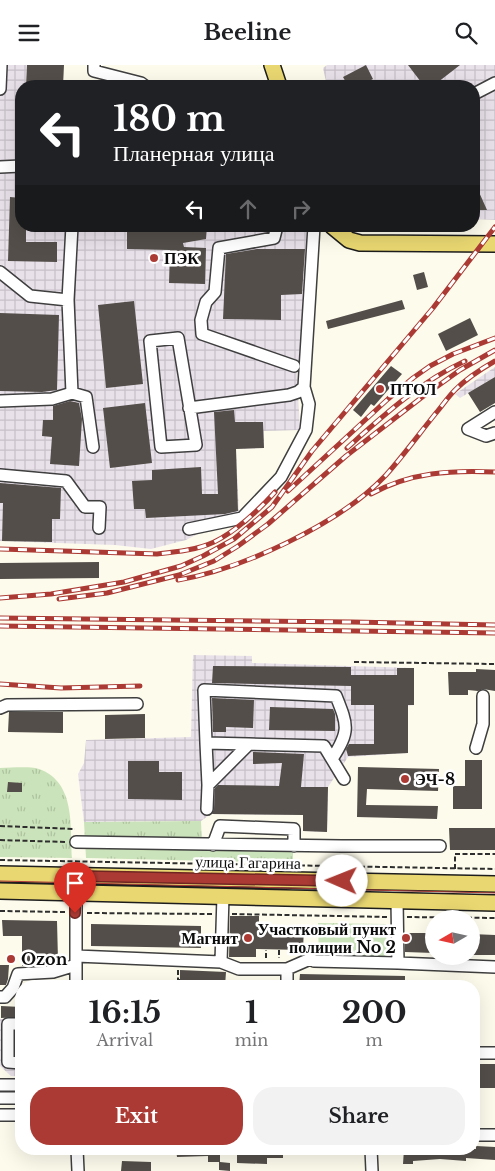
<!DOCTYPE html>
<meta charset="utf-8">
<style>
body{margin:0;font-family:"Libre Baskerville",serif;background:#f2f2f2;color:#202124;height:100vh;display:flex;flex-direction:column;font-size:19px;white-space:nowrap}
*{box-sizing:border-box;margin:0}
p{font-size:16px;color:#757577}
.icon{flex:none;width:28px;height:28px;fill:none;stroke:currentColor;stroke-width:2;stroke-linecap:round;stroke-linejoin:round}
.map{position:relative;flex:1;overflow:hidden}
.drawer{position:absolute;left:15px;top:915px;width:465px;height:175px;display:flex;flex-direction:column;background:#fff;border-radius:20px;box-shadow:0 5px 20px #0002}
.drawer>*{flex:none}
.guide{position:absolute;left:15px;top:15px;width:465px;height:152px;border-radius:20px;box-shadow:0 5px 20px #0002;background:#202124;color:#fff;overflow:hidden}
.needle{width:32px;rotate:261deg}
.tools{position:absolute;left:425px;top:845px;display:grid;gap:10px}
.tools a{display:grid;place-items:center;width:55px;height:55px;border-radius:50%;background:#fff;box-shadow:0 5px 20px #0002;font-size:25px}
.pin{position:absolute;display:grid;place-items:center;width:42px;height:42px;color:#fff;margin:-51px -21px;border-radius:50% 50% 50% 0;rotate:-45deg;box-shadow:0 0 5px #0007}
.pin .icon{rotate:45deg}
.me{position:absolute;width:55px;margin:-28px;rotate:271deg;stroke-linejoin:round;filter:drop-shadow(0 0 4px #0008)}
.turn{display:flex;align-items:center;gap:18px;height:105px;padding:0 15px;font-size:22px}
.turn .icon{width:65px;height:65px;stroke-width:2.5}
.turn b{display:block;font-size:35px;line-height:42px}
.lanes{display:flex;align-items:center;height:48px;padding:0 15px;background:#0003;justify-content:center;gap:25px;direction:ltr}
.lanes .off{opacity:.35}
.eta{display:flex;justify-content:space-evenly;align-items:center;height:85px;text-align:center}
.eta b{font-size:30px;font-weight:700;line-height:35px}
.button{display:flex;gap:10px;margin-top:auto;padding:10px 15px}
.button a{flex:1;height:58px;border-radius:20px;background:#ab3a34;color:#fff;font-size:20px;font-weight:700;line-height:58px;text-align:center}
.button a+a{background:#f2f2f2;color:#202124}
header{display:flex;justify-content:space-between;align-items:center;height:65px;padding:0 15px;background:#fff;font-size:22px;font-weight:700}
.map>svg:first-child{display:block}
.industrial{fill:url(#industrial-grid)}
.grass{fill:url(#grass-tufts)}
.building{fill:#534e49}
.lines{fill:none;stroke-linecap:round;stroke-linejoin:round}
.minor-casing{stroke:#3f3f3f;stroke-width:14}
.major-casing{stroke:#1d1d1d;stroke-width:18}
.path{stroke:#2e2e2e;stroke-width:2;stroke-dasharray:5 2.5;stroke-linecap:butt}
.minor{stroke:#fff;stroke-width:11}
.major{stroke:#e9d771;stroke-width:15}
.tram{stroke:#ab3a34;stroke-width:1}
.rail-casing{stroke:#ab3a34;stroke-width:5}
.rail{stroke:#fff;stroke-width:3;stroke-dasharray:9;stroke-linecap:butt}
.route-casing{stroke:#6f2622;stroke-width:12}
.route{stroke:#ab3a34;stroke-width:9}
.poi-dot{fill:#ab3a34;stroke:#fff;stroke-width:2}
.labels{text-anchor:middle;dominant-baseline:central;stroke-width:5;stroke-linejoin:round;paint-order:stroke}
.poi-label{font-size:16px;font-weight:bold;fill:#0c0c0c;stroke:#fff;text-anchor:start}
.street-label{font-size:16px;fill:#0c0c0c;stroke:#fff}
</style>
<header><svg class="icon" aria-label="menu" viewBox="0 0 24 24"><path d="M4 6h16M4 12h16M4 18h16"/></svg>Beeline<svg class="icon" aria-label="search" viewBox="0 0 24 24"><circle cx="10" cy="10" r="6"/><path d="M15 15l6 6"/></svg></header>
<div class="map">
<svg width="495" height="1106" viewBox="0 0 495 1106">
<defs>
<pattern id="industrial-grid" width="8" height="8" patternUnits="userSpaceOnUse" patternTransform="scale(1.25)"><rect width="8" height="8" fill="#e9e1ea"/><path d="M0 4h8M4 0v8" fill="none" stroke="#c7c0c8"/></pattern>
<pattern id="grass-tufts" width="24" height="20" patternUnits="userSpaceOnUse" patternTransform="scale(1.25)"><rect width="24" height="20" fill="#cbe3ba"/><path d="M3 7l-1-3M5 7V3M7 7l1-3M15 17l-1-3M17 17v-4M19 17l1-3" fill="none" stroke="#adc29f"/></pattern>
</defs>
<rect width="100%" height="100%" fill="#fdfbec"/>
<path class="industrial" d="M0,0H27L26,21H21V161H302L307,168V229L297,310L300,365L264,366V383L236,384L239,448L186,475L151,484L115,480L0,476Z
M327,0H495V155L474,154V21H327L323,3Z
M495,302V312L460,333L455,329Z
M193,590L252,591V598L414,603V640L408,641V688L348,692L328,722L327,767L303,766V750L211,749L201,756L84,757L78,709L84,698L86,675L191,672Z
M0,954H21V1011H11L0,1001Z"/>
<path class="grass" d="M0,703C12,703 28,701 39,704C76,717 70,762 72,793L0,792Z
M201,756L202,783L293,785V798L86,793L84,757Z
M318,858L386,859L387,894H319Z"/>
<path class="building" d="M27,0H64L63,21H26Z
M366,0L373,14L359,21H348L343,12Z
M408,0H460L433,21H424Z
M474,116L487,145H474Z
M10,132L21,133V161H26V177H57V197L8,196Z
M127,161H207L206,174L183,178L184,182L206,183L205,219L169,218L170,185L127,184Z
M257,184H305L302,229L281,230V255L223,254L226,189Z
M424,207L428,222L417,225L413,210Z
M402,235L405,244L328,264L326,256Z
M134,236L143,319L106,323L98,240Z
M0,248L59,250L57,325L42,327L0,326Z
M470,253L478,270L446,286L438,269Z
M391,301L402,309L374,341L371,339L361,352L353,345Z
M495,312V338L480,347L468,328Z
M70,336L79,338L82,354L79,401L50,399L52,372L42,371L43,355H53V341Z
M145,338L152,398L110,403L103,343Z
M234,345L235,357H263L264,383L236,384L238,446L225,449L146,453L145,444H134L132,416L152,415V405L201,402L202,429H218L214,347Z
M0,418L61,423L60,454H52V477L2,476L3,438H0Z
M99,497V513L0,514V498Z
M213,601L351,602V610H397V603H414V640H408V688L348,691L346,684L349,679H374V640H351V621L212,618Z
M476,604L495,605V626L483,624L478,626L468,625V630H449L448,607H476Z
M212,633L254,635L253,663L226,662V667H213Z
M270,642L333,644L335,649V666L269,665Z
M9,647H63V668L8,667Z
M145,649V673L105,674V650Z
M253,687L304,689L301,722H328L327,767L303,766V750L212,749L214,744L215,723L218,720L279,721L282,698L253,699Z
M465,695H482V744H453V721H465Z
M128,696H159V707H182V735L128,734Z
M358,702L439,704L438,726L367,724L366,740L438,741L437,754L357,752Z
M8,717L22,718V727H7Z
M449,763H495V785H450Z
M230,851H259V862H304L303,885L256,884V892H229Z
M2,855L57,856L58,895L52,896V900L22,901V871H3Z
M91,859L201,861V883L91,881Z
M405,868H434V888L405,887Z
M471,869L495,870V890H471Z
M0,900H9L8,914L6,920H0Z
M180,905L226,907L225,921H180Z
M300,909L405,911V921H299Z
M1,941L21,942V952L1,953Z
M474,999H495V1023H474Z
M476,1081L495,1082V1095L466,1093V1096L440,1094L413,1096V1099H403L404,1084H476Z
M176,1084H220V1097L230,1098V1106L219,1105V1097H208V1091L177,1092Z
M237,1084H283V1093H267V1099L237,1098Z
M122,1096L151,1097V1106H121Z"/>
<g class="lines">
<defs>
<path id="minor" d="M94,0V6L141,18L145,21
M0,24L1,0
M474,29L495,18
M0,102L21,101
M72,161L68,235L72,328
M277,161L274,173L219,183L215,227L206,237L201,255L202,269L294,301
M0,207L30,231L68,235
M178,273L196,380L161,382L150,276Z
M0,336L52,334L72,328L86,332L93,382
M189,343L289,330L298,327L304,322L314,161
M495,347L468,364L486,371L495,368
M0,410L66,416L85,442H100L99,463
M189,464L242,453L281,412L306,365L309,339L304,322
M0,643L7,640L137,639
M206,678L208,720
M249,679L206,678L204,625L336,631C348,661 350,666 332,694
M476,683L483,659V631
M207,744L208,720L249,679L324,681L344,714
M76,777L342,781H440
M213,780L220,761L294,764V781
M76,827V921
M223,831L221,897L239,904H287L310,894L314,896L398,898L397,835
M76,891L221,897
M398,898L495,902
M287,921V904
M0,932H5L13,923L18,909L53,907L76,900
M21,959H8V997L21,998
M474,988H495
M0,1020H21
M0,1033H21
M0,1050H21
M474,1070H495
M77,1084L78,1106
M371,1084L372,1106"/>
<path id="major" d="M272,0L279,21
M332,161L349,175L360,178L495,179
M0,809L495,819
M0,826L495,838"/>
</defs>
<use href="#minor" class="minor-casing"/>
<use href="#major" class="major-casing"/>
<path class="path" d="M354,597L495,599
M0,761L75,764
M0,775L65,777
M0,795L495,804
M455,804V789H495
M0,846L65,847
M87,848L213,849
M232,849L388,852
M407,852L495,853
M279,885V893
M266,893V885
M178,905V915H180"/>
<use href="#minor" class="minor"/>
<use href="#major" class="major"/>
<path class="tram" d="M0,816L495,828"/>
<defs>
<path id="rail" d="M347,383C384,350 420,317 465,296
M288,426L388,334L413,313L430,301L453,289L495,273
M371,429C411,407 451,405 495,407
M0,484L157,489C176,487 197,485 214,477C235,467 260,444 275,427
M178,515C243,504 341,458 386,410C403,391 419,369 436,348C442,341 448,332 455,325C467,313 481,304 495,296
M0,533L51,529L124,517L181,501L203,491L234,474L272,442L312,386L433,243L495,162
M59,534L107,528L179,510L214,496L238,481L268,459L346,391L421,333L460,305L495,285
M0,553L352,557L495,560
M0,561L495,568
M0,619L61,623L140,621"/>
</defs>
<use href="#rail" class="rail-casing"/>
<use href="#rail" class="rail"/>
</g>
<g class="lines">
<defs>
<path id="route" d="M75,848L76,811L342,816"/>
</defs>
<use href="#route" class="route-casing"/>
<use href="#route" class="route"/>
</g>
<g class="poi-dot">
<circle cx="154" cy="193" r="5"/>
<circle cx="380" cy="324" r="5"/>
<circle cx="405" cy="714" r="5"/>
<circle cx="248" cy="873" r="5"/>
<circle cx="406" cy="873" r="5"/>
<circle cx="11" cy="894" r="5"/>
</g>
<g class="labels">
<g class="poi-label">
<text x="164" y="193">ПЭК</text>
<text x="390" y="324">ПТОЛ</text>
<text x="415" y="714">ЭЧ-8</text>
<text x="396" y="864" text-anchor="end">Участковый пункт<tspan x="396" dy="18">полиции No 2</tspan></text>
<text x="238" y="873" text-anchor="end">Магнит</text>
<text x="21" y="894">Ozon</text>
</g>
<g class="street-label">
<text transform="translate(248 797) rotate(1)">улица Гагарина</text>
</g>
</g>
</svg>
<div class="tools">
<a><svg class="needle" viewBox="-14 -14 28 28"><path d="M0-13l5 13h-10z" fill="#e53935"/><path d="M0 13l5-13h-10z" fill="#757577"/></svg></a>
</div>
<div class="pin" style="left:75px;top:848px;background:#d93025"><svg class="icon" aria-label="arrive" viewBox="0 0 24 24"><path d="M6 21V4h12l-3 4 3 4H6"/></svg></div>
<svg class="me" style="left:342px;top:816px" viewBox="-20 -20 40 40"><circle r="19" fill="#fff"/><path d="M0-13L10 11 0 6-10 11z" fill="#ab3a34"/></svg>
<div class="guide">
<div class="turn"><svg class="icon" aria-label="left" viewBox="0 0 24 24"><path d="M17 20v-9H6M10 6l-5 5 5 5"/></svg><div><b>180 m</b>Планерная улица</div></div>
<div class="lanes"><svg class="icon" aria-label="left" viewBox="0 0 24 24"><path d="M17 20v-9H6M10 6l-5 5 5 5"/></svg><svg class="icon off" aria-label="ahead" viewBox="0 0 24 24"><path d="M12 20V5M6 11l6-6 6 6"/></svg><svg class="icon off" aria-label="right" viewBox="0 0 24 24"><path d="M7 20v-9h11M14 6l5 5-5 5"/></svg></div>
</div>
<section class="drawer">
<div class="eta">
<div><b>16:15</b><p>Arrival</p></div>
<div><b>1</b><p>min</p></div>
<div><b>200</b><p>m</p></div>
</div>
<div class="button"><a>Exit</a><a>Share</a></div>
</section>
</div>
